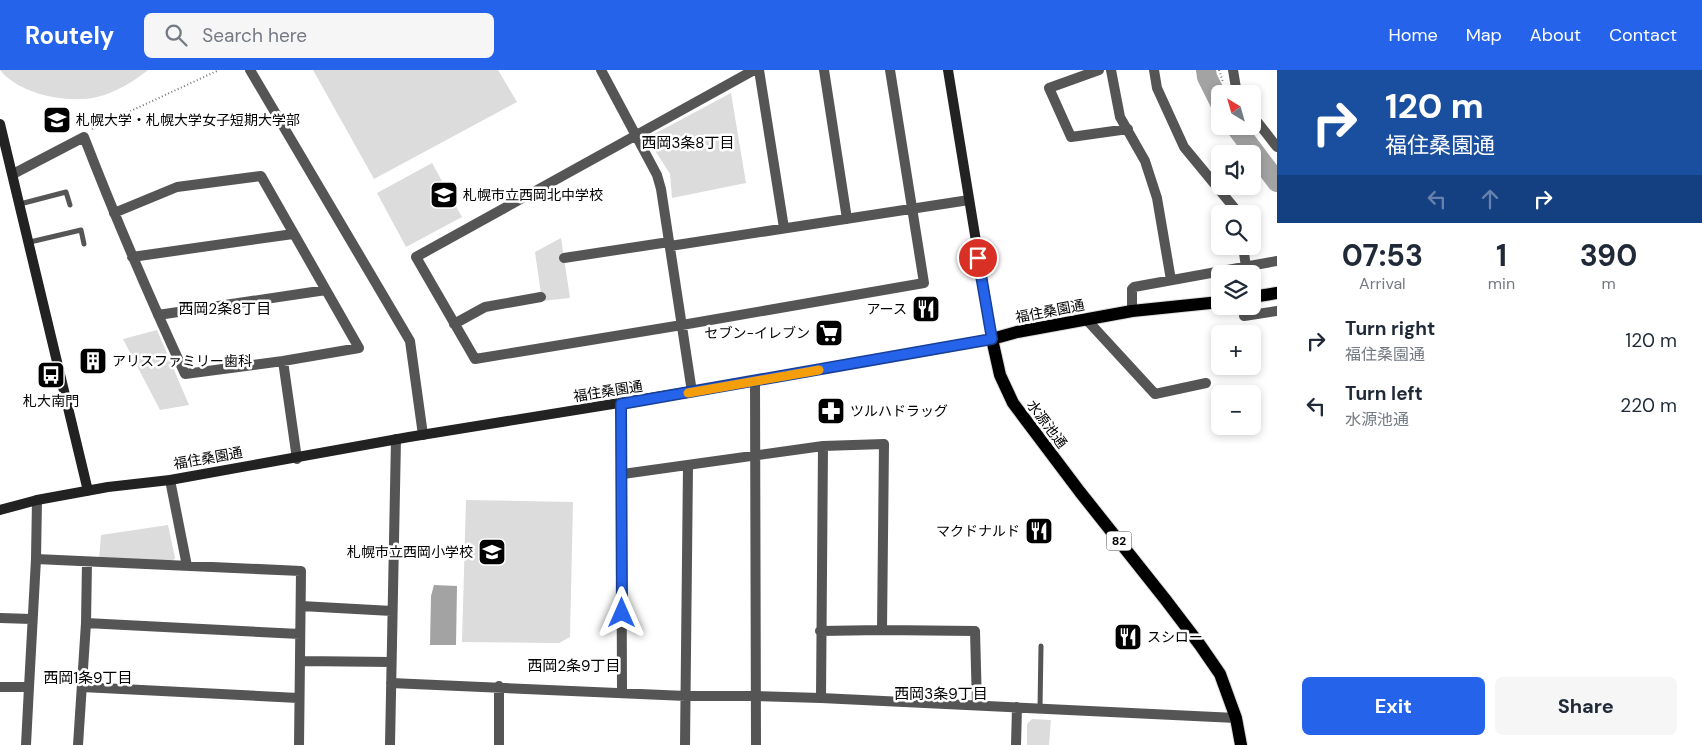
<!DOCTYPE html>
<meta charset="utf-8">
<style>
body{margin:0;font-family:"DM Sans","Noto Sans JP",sans-serif;background:#f6f6f7;color:#1f2937;height:100vh;display:flex;flex-direction:column;font-size:19px;white-space:nowrap}
*{box-sizing:border-box;margin:0}
p{font-size:16px;color:#747a83}
.icon{flex:none;width:28px;height:28px;fill:none;stroke:currentColor;stroke-width:2;stroke-linecap:round;stroke-linejoin:round}
.map{position:relative;flex:1;overflow:hidden}
.panel{display:flex;flex-direction:column;background:#fff;width:425px}
.panel>*{flex:none}
.banner{background:#1a4fa0;color:#fff;overflow:hidden}
.needle{width:32px;rotate:323deg}
.tools{position:absolute;left:1211px;top:15px;display:grid;gap:10px}
.tools a{display:grid;place-items:center;width:50px;height:50px;border-radius:8px;background:#fff;box-shadow:0 2px 8px #0003;font-size:25px}
.pin{position:absolute;display:grid;place-items:center;width:42px;height:42px;color:#fff;margin:-21px;border:2px solid #fff;border-radius:50%;box-shadow:0 1px 5px #0007}
.me{position:absolute;width:55px;margin:-28px;rotate:0deg;stroke-linejoin:round;filter:drop-shadow(0 0 4px #0008)}
.turn{display:flex;align-items:center;gap:18px;height:105px;padding:0 25px;font-size:22px}
.turn .icon{width:65px;height:65px;stroke-width:2.5}
.turn b{display:block;font-size:35px;line-height:42px}
.lanes{display:flex;align-items:center;height:48px;padding:0 25px;background:#0003;justify-content:center;gap:25px;direction:ltr}
.lanes .off{opacity:.35}
.eta{display:flex;justify-content:space-evenly;align-items:center;height:85px;text-align:center}
.eta b{font-size:30px;font-weight:700;line-height:35px}
.primary-button{display:flex;gap:10px;margin-top:auto;padding:10px 25px}
.primary-button a{flex:1;height:58px;border-radius:8px;background:#2563eb;color:#fff;font-size:20px;font-weight:700;line-height:58px;text-align:center}
.primary-button a+a{background:#f6f6f7;color:#1f2937}
ul{padding:0;list-style:none}
li{display:flex;align-items:center;gap:15px;height:65px;padding:0 25px}
li div{flex:1}
li b{display:block;font-size:19px}
li em{font-style:normal}
header{display:flex;align-items:center;gap:30px;box-sizing:border-box;height:70px;padding:0 25px;background:#2563eb;color:#fff}
header strong{font-size:24px}
nav{display:flex;gap:28px;margin-inline-start:auto;font-size:18px}
.search{width:350px;height:45px;background:#f6f6f7;display:flex;align-items:center;gap:12px;box-sizing:border-box;padding:0 18px;border-radius:8px;color:#747a83;font-size:19px}
main{display:flex;flex:1;min-height:0}
.map>svg:first-child{display:block}
.green{fill:#dcdcdc}
.water{fill:#a3a3a3}
.lines{fill:none;stroke-linecap:round;stroke-linejoin:round}
.river{stroke:#a3a3a3;stroke-width:20}
.primary-casing{stroke:#dbdbdb;stroke-width:14}
.path{stroke:#777;stroke-width:2;stroke-dasharray:1 2.5;stroke-linecap:butt}
.lane{stroke:#555;stroke-width:5}
.street{stroke:#555;stroke-width:10}
.secondary{stroke:#222;stroke-width:10}
.primary{stroke:#000;stroke-width:12}
.route-casing{stroke:#184099;stroke-width:12}
.route{stroke:#2563eb;stroke-width:9}
.slow{stroke:#f59e0b;stroke-width:9}
.labels{text-anchor:middle;dominant-baseline:central;stroke-width:5;stroke-linejoin:round;paint-order:stroke}
.shield{fill:#fff;stroke:#4c4c4c;stroke-width:1}
.shield-label{font-size:12px;font-weight:bold;fill:#000}
.poi-label{font-size:14px;fill:#000;stroke:#fff;text-anchor:start}
.street-label{font-size:14px;fill:#000;stroke:#fff}
.neighbourhood-label{font-size:15px;fill:#000;stroke:#fff}
</style>
<header>
<strong>Routely</strong>
<div class="search"><svg class="icon" aria-label="search" viewBox="0 0 24 24"><circle cx="10" cy="10" r="6"/><path d="M15 15l6 6"/></svg>Search here</div>
<nav><a>Home</a><a>Map</a><a>About</a><a>Contact</a></nav>
</header>
<main>
<div class="map">
<svg width="1277" height="675" viewBox="0 0 1277 675">
<rect width="100%" height="100%" fill="#fff"/>
<path class="green" d="M0,0H148C133,12 115,23 97,27C67,34 19,24 0,0Z
M313,0H498L517,32L374,109Z
M731,23L746,113L672,128L670,104L651,74L656,63Z
M432,93L462,147L406,177L377,123Z
M561,168L570,228L542,231L535,182Z
M157,260L189,335L160,340L123,269Z
M466,430L573,432L570,567L559,573L462,572Z
M168,455L175,488L171,493L99,489L101,465Z
M1032,649L1051,650L1049,675H1027V654Z"/>
<path class="water" d="M434,515L457,516L456,575H430L431,526Z"/>
<g class="lines">
<path class="river" d="M1206,0L1207,7L1220,33
M1235,56L1277,112"/>
<defs>
<path id="primary" d="M1252,227L1277,223
M1220,232L1132,241L1017,262L992,269L1000,305L1013,333L1080,422L1165,529L1200,575L1220,604L1236,648L1241,675"/>
</defs>
<use href="#primary" class="primary-casing"/>
<path class="path" d="M1219,0L1223,12
M92,59L219,0"/>
<path class="lane" d="M20,134L66,122L70,135
M30,172L81,160L84,174
M1040,638L1041,576"/>
<path class="street" d="M250,0L410,271L423,365
M601,0L657,105L661,119L692,322
M754,0L416,187L475,289L682,255L924,213L890,0
M759,0L784,158
M824,0L847,149
M1099,0L1049,18L1071,67L1128,59
M1111,0L1120,47L1145,91L1157,128L1171,210
M1154,0L1157,18L1184,77L1236,140L1237,144
M1233,0L1237,24
M1252,45L1277,77
M13,104L84,67C115,147 149,226 185,304L283,291L359,278L261,106L177,117L114,143
M670,176L969,130
M1243,176L1246,197
M132,187L293,164
M564,188L669,172
M1132,241V219L1134,217L1277,191
M158,245L326,220
M1244,246L1277,241
M1086,249L1155,324L1206,313
M454,254L485,237L541,227
M283,291L297,389
M755,311L756,675
M621,334L622,623
M623,404L823,376L884,374L882,560L975,561L977,635
M170,410L187,496
M36,489L301,501L299,675
M301,536L392,541
M0,548L32,549
M86,553L300,564
M820,561L882,560
M300,591L391,592
M391,613L686,626H756L821,628L1236,648
M0,617H29L36,489L37,430
M82,617L298,628
M821,628L823,376
M26,675L29,617
M78,675L86,553L87,492
M390,675L396,369
M499,675V616
M685,675L688,396
M1016,675L1017,637"/>
<path class="secondary" d="M0,54L88,421
M0,440L37,430L108,417L170,410L409,367L755,311L992,269L948,0"/>
<use href="#primary" class="primary"/>
</g>
<g class="lines">
<defs>
<path id="route" d="M622,543L621,334L992,269L978,188"/>
</defs>
<use href="#route" class="route-casing"/>
<use href="#route" class="route"/>
<path class="slow" d="M688,323L819,300"/>
</g>
<defs>
<symbol id="university-square" viewBox="-11 -11 22 22"><rect x="-9" y="-9" width="18" height="18" rx="4" fill="#000" stroke="#fff"/><path d="M0-5L7-2L0 1L-7-2ZM-4 1L0 2.5L4 1V4Q0 6-4 4Z" fill="#fff"/></symbol>
<symbol id="school-square" viewBox="-11 -11 22 22"><rect x="-9" y="-9" width="18" height="18" rx="4" fill="#000" stroke="#fff"/><path d="M0-5L7-2L0 1L-7-2ZM-4 1L0 2.5L4 1V4Q0 6-4 4Z" fill="#fff"/></symbol>
<symbol id="restaurant-square" viewBox="-11 -11 22 22"><rect x="-9" y="-9" width="18" height="18" rx="4" fill="#000" stroke="#fff"/><path d="M-5-6h1v4h1v-4h1v4h1v-4h1v5L-1.5 .5V6h-2V.5L-5-1ZM5-6V6H3V1.5H1.5Q1.5-4 5-6Z" fill="#fff"/></symbol>
<symbol id="supermarket-square" viewBox="-11 -11 22 22"><rect x="-9" y="-9" width="18" height="18" rx="4" fill="#000" stroke="#fff"/><path d="M-6-5.5h2.5l.6 2H6L4.5 2H-2.5L-4.4-4H-6ZM-1.5 3.2a1.3 1.3 0 1 0 .1 0ZM3 3.2a1.3 1.3 0 1 0 .1 0Z" fill="#fff"/></symbol>
<symbol id="building-square" viewBox="-11 -11 22 22"><rect x="-9" y="-9" width="18" height="18" rx="4" fill="#000" stroke="#fff"/><path d="M-4-6H4V6H1V3H-1V6H-4ZM-2.5-4.3h1.7v1.8h-1.7ZM.8-4.3h1.7v1.8H.8ZM-2.5-1h1.7V.8h-1.7ZM.8-1h1.7V.8H.8Z" fill="#fff"/></symbol>
<symbol id="bus-square" viewBox="-11 -11 22 22"><rect x="-9" y="-9" width="18" height="18" rx="4" fill="#000" stroke="#fff"/><path d="M-5-6H5V4H4V6H2V4H-2V6H-4V4H-5ZM-3.5-4V0h7V-4ZM-3.5 1.2v1.5H-2V1.2ZM2 1.2v1.5H3.5V1.2Z" fill="#fff"/></symbol>
<symbol id="pharmacy-square" viewBox="-11 -11 22 22"><rect x="-9" y="-9" width="18" height="18" rx="4" fill="#000" stroke="#fff"/><path d="M-2-6h4v4h4v4h-4v4h-4v-4h-4v-4h4Z" fill="#fff"/></symbol>
</defs>
<g fill-rule="evenodd">
<use href="#university-square" x="41" y="34" width="32" height="32"/>
<use href="#school-square" x="428" y="109" width="32" height="32"/>
<use href="#restaurant-square" x="910" y="223" width="32" height="32"/>
<use href="#supermarket-square" x="813" y="247" width="32" height="32"/>
<use href="#building-square" x="77" y="275" width="32" height="32"/>
<use href="#bus-square" x="35" y="289" width="32" height="32"/>
<use href="#pharmacy-square" x="815" y="325" width="32" height="32"/>
<use href="#restaurant-square" x="1023" y="445" width="32" height="32"/>
<use href="#school-square" x="476" y="466" width="32" height="32"/>
<use href="#restaurant-square" x="1112" y="551" width="32" height="32"/>
</g>
<g class="labels">
<rect class="shield" x="1106.5" y="461.5" width="25" height="19" rx="4"/>
<g class="shield-label">
<text x="1119" y="471">82</text>
</g>
<g class="poi-label">
<text x="76" y="50">札幌大学・札幌大学女子短期大学部</text>
<text x="463" y="125">札幌市立西岡北中学校</text>
<text x="907" y="239" text-anchor="end">アース</text>
<text x="810" y="263" text-anchor="end">セブン-イレブン</text>
<text x="112" y="291">アリスファミリー歯科</text>
<text x="51" y="331" text-anchor="middle">札大南門</text>
<text x="850" y="341">ツルハドラッグ</text>
<text x="1020" y="461" text-anchor="end">マクドナルド</text>
<text x="473" y="482" text-anchor="end">札幌市立西岡小学校</text>
<text x="1147" y="567">スシロー</text>
</g>
<g class="street-label">
<text transform="translate(1050 241) rotate(-11)">福住桑園通</text>
<text transform="translate(608 321) rotate(-9)">福住桑園通</text>
<text transform="translate(1047 354) rotate(53)">水源池通</text>
<text transform="translate(208 388) rotate(-10)">福住桑園通</text>
</g>
<g class="neighbourhood-label">
<text x="688" y="73">西岡3条8丁目</text>
<text x="225" y="239">西岡2条8丁目</text>
<text x="574" y="596">西岡2条9丁目</text>
<text x="88" y="608">西岡1条9丁目</text>
<text x="941" y="624">西岡3条9丁目</text>
</g>
</g>
</svg>
<div class="tools">
<a><svg class="needle" viewBox="-14 -14 28 28"><path d="M0-13l5 13h-10z" fill="#e53935"/><path d="M0 13l5-13h-10z" fill="#747a83"/></svg></a>
<a><svg class="icon" aria-label="sound" viewBox="0 0 24 24"><path d="M4 9h4l5-4v14l-5-4H4zM17 9q2 3 0 6"/></svg></a>
<a><svg class="icon" aria-label="search" viewBox="0 0 24 24"><circle cx="10" cy="10" r="6"/><path d="M15 15l6 6"/></svg></a>
<a><svg class="icon" aria-label="layers" viewBox="0 0 24 24"><path d="M12 4l9 5-9 5-9-5zM3 14l9 5 9-5"/></svg></a>
<a>+</a>
<a>−</a>
</div>
<div class="pin" style="left:978px;top:188px;background:#d93025"><svg class="icon" aria-label="arrive" viewBox="0 0 24 24"><path d="M6 21V4h12l-3 4 3 4H6"/></svg></div>
<svg class="me" style="left:622px;top:543px" viewBox="-20 -20 40 40"><path d="M0-17L14 15 0 8-14 15z" fill="#2563eb" stroke="#fff" stroke-width="4"/></svg>
</div>
<section class="panel">
<div class="banner">
<div class="turn"><svg class="icon" aria-label="right" viewBox="0 0 24 24"><path d="M7 20v-9h11M14 6l5 5-5 5"/></svg><div><b>120 m</b>福住桑園通</div></div>
<div class="lanes"><svg class="icon off" aria-label="left" viewBox="0 0 24 24"><path d="M17 20v-9H6M10 6l-5 5 5 5"/></svg><svg class="icon off" aria-label="ahead" viewBox="0 0 24 24"><path d="M12 20V5M6 11l6-6 6 6"/></svg><svg class="icon" aria-label="right" viewBox="0 0 24 24"><path d="M7 20v-9h11M14 6l5 5-5 5"/></svg></div>
</div>
<div class="eta">
<div><b>07:53</b><p>Arrival</p></div>
<div><b>1</b><p>min</p></div>
<div><b>390</b><p>m</p></div>
</div>
<ul>
<li><svg class="icon" aria-label="right" viewBox="0 0 24 24"><path d="M7 20v-9h11M14 6l5 5-5 5"/></svg><div><b>Turn right</b><p>福住桑園通</p></div><em>120 m</em></li>
<li><svg class="icon" aria-label="left" viewBox="0 0 24 24"><path d="M17 20v-9H6M10 6l-5 5 5 5"/></svg><div><b>Turn left</b><p>水源池通</p></div><em>220 m</em></li>
</ul>
<div class="primary-button"><a>Exit</a><a>Share</a></div>
</section>
</main>
